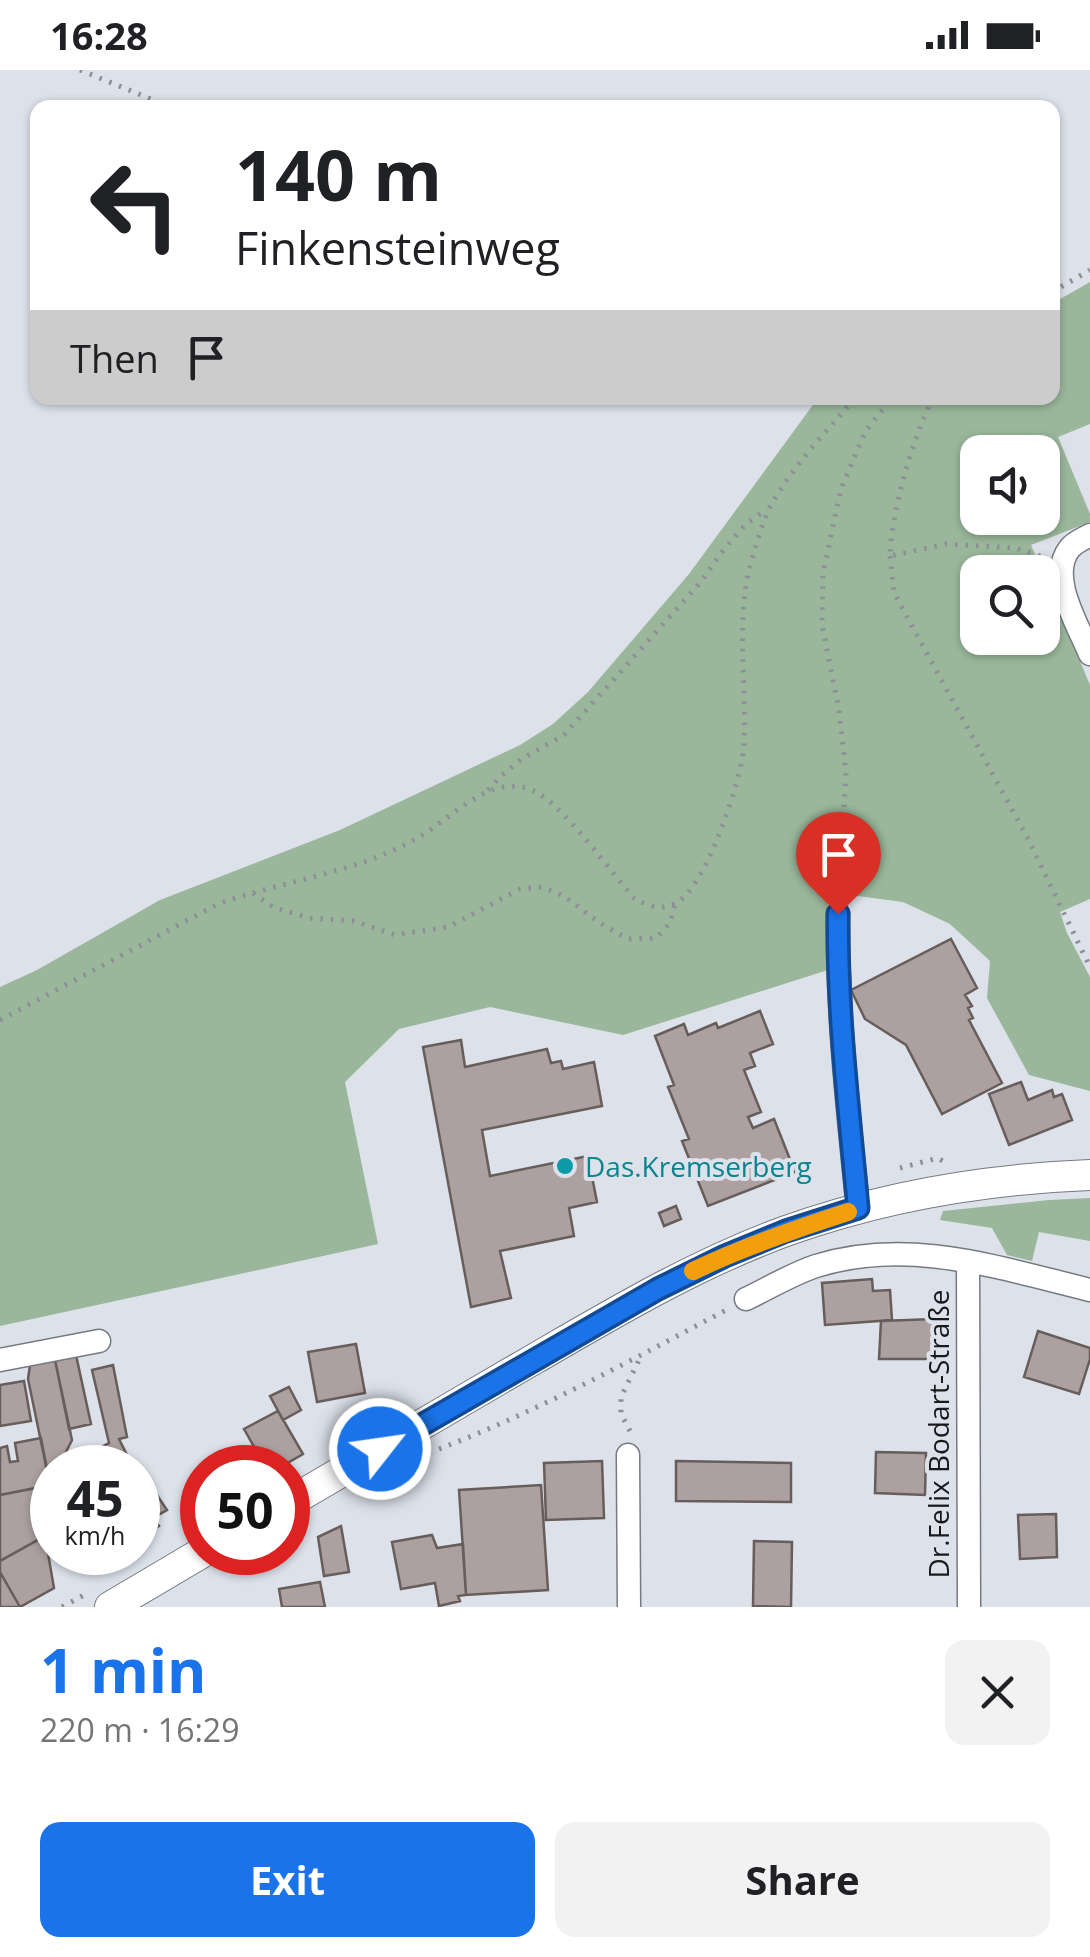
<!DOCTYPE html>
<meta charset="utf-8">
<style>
body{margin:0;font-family:"Open Sans",sans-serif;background:#f2f2f2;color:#202124;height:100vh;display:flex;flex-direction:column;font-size:38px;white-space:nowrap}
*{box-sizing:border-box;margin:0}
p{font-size:32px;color:#757577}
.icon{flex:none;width:55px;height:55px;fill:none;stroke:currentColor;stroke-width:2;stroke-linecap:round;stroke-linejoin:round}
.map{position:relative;height:1537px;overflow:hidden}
.details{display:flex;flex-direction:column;background:#fff;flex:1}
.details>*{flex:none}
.hud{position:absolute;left:30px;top:30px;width:1030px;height:305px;border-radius:20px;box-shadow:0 2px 8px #0004;background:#fff;color:#202124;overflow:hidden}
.fabs{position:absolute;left:960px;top:365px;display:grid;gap:20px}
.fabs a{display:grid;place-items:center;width:100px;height:100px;border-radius:20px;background:#fff;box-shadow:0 2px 8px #0004;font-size:50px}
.speed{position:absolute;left:30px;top:1375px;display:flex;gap:20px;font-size:50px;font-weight:700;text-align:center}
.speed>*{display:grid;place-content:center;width:130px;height:130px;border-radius:50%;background:#fff;box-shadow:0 2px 8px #0004;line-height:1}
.speed small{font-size:25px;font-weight:400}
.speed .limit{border:15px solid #d22;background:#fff;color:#111}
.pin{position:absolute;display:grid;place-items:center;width:85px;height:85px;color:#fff;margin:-102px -42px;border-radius:50% 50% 50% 0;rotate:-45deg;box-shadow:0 0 10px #0007}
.pin .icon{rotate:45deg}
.me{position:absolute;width:110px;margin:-55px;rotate:60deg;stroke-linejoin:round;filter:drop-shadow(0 0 8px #0008)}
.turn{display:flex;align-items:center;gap:35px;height:210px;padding:0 40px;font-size:45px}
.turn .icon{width:130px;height:130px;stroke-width:2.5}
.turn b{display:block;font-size:70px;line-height:85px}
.then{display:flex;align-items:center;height:95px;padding:0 40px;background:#0003;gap:20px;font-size:38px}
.round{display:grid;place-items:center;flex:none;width:105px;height:105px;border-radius:20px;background:#f2f2f2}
.overview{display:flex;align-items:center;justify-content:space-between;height:170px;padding:0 40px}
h1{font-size:60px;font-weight:700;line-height:75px;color:#1a73e8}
.primary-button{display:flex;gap:20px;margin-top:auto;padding:20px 40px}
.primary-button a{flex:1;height:115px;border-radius:20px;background:#1a73e8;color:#fff;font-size:40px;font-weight:700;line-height:115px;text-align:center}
.primary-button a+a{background:#f2f2f2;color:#202124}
.status{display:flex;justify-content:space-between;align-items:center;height:70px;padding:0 50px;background:#fff;direction:ltr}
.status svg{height:28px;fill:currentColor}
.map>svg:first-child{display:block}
.green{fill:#9ab79b;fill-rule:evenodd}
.building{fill:#aca1a0;stroke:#675d5b;stroke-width:2.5}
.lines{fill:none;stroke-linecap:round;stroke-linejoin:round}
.street-casing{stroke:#757a82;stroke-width:25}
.secondary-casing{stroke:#757a82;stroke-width:32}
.path{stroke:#8c9096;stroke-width:5;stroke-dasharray:2.5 8;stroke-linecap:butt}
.street{stroke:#fff;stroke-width:22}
.secondary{stroke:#fff;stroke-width:30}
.route-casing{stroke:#114b97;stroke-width:25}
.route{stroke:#1a73e8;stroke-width:18}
.slow{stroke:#f59e0b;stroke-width:18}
.culture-dot{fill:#0f9aa8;stroke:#dce1ea;stroke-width:4}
.labels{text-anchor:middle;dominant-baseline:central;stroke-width:8;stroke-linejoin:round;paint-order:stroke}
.culture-label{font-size:28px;fill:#0d838f;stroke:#dce1ea;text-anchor:start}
.street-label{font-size:28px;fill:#17191c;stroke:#dce1ea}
</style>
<div class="status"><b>16:28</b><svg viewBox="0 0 49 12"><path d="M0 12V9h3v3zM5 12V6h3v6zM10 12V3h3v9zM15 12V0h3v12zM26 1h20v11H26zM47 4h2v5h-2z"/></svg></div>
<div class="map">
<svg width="1090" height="1537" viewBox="0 0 1090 1537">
<rect width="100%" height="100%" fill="#dce1ea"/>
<path class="green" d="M1090,212V354L1058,367L1090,444V452L1031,475L1090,615V829L1060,842L1067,863L1090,907V1021L1029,1005L987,928L990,891L950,854L903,832L828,822V900L623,965L490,937L399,959L345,1012L378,1174L0,1256V917L37,900L160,830L340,760L520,675L553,654L588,622L689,504L818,328H1052L1053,233ZM978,382H1042V448H978ZM978,502H1042V568H978Z
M1090,1128V1171L1039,1162L1032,1191L1007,1185L992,1158L940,1150L943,1141L1049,1130Z"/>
<path class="building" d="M951,869L977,918L965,925L972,936L968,938L973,948L969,950L1002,1013L942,1044L906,975L865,949L851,920Z
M760,941L773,974L750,983L755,996L744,1000L761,1042L748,1047L753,1058L774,1049L795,1102L708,1136L682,1071L689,1069L668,1017L674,1015L655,966L684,954L688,965L716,953L718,958Z
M461,970L465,997L547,979L551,993L561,991L563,999L594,992L602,1036L482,1060L490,1106L588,1086L597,1132L569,1138L574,1166L500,1181L511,1228L471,1237L423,977Z
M1021,1012L1028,1030L1052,1020L1054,1027L1062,1024L1072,1050L1009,1075L989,1024Z
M676,1136L681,1149L664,1156L659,1143Z
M872,1209L873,1221L890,1220L892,1250L825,1255L822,1213Z
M933,1249L931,1289H879L881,1251Z
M1038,1261L1090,1278V1289L1079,1324L1024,1307Z
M356,1274L365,1323L317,1332L308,1282Z
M76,1285L91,1354L69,1359L55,1290Z
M55,1290L72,1370L58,1398H52L50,1415L28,1309L30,1295Z
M113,1295L127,1367L119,1369L127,1385L102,1398H80L77,1389L109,1373L92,1300Z
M24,1311L31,1351L0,1356V1315Z
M289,1317L301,1340L283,1350L270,1326Z
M278,1341L303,1384L279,1398H266L244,1359Z
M41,1368L50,1415L0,1425V1378L7,1376L10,1392L18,1391L15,1373Z
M876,1382L926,1383L925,1425L875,1423Z
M602,1391L604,1448L546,1450L544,1393Z
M676,1391L791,1393V1432L676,1431Z
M149,1413L167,1440L153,1448L159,1456L138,1470V1420Z
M541,1415L548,1520L466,1525L459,1420Z
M36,1418L45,1466L0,1491V1425Z
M1056,1444L1057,1487L1020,1489L1018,1445Z
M341,1456L349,1502L324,1506L318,1467Z
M432,1465L437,1478L463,1474L466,1525L458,1526L460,1531L439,1536L435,1513L401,1519L392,1472Z
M45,1466L54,1518L20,1537L0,1502V1491Z
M754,1471L792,1472L791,1537L753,1536Z
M0,1502L20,1537H0Z
M320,1512L325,1537H282L279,1519Z"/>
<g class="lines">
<defs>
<path id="street" d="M1090,465C1083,469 1075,472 1070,478C1047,506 1078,555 1090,584
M838,844C837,943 848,1040 858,1139
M968,1191L969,1537
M746,1229C769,1218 792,1204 816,1196C909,1167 999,1198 1090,1220
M0,1290L99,1271
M628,1385L629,1537"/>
<path id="secondary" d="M288,1433C370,1385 453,1336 536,1288C617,1241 698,1193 786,1161C884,1126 986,1109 1090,1105
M110,1537L203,1482"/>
</defs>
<use href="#street" class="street-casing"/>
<use href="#secondary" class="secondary-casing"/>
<path class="path" d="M80,0L173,38
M1052,222L1090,200
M933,328C912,370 892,439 890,486L946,474L1016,478L1043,487
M890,486L894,523L1027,767L1090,897
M488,720L502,705L523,688L564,665L699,514L725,478L745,455L767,439
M839,821L846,703L839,640L822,555L823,503L841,419L865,362L892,328
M253,823L273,837L309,848L354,851L395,865L448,857L520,819L542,817L564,826L600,853L628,869L656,868L670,853L675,834
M0,950L216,835C283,810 356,804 419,767C452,748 492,701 534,721C563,735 611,802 634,828C647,836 661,841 676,833C706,818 742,708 744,675C747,617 736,557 749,500C754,482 762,452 771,435C793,396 826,362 855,328
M900,1098L938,1088L946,1093
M630,1361L621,1344V1327L640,1288
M439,1379C538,1341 632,1290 726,1240
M62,1537L86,1524"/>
<use href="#street" class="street"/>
<use href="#secondary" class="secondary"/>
</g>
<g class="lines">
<defs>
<path id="route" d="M380,1379L658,1219L725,1186L786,1161L858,1138C849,1040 837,943 838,844"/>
</defs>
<use href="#route" class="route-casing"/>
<use href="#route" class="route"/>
<path class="slow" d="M693,1201C744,1177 795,1159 848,1142"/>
</g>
<circle class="culture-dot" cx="565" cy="1096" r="10"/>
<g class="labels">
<g class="culture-label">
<text x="585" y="1096">Das.Kremserberg</text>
</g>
<g class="street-label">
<text transform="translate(938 1364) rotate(-90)">Dr.Felix Bodart-Straße</text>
</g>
</g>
</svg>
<div class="fabs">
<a><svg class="icon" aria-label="sound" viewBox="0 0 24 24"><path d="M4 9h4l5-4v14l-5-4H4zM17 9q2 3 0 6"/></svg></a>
<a><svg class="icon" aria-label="search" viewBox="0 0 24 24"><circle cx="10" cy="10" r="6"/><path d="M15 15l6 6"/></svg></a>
</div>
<div class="speed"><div>45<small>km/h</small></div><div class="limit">50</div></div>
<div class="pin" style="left:838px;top:844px;background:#d93025"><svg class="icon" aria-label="arrive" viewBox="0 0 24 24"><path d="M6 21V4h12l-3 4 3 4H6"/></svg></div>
<svg class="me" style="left:380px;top:1379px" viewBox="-20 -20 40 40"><circle r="17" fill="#1a73e8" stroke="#fff" stroke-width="3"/><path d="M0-11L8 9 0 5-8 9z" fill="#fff"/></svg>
<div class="hud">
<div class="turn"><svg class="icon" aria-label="left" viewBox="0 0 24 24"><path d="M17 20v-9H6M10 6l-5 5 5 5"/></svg><div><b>140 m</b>Finkensteinweg</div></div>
<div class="then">Then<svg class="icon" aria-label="arrive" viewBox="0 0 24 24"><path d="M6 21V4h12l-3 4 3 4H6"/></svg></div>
</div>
</div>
<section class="details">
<div class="overview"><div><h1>1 min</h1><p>220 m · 16:29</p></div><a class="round"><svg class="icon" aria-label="close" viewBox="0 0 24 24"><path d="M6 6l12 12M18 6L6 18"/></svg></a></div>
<div class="primary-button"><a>Exit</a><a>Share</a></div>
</section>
